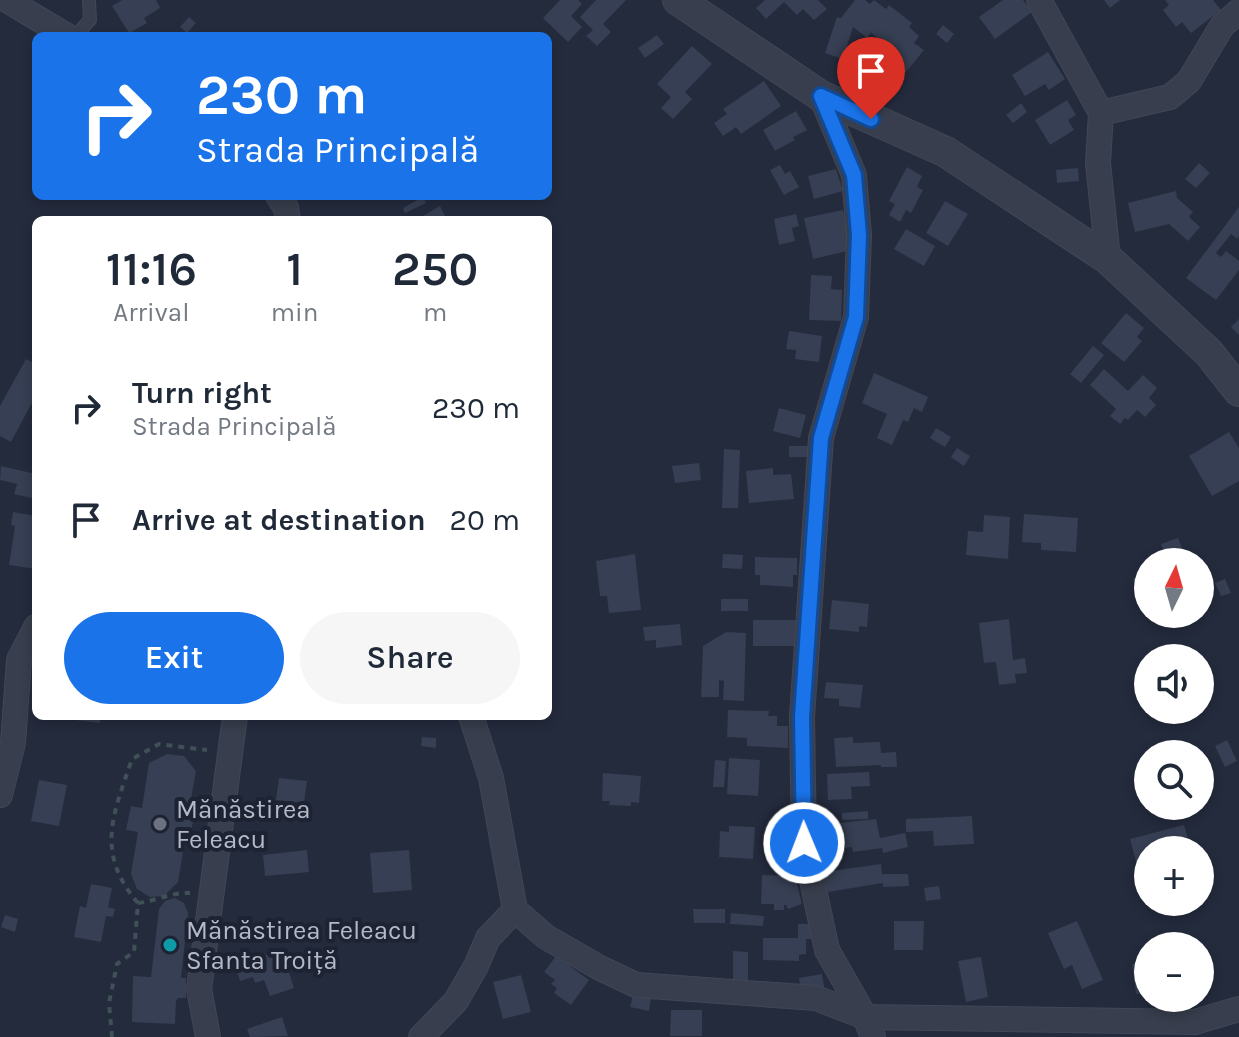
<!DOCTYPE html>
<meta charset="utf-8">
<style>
body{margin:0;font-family:Karla,sans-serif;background:#f6f6f7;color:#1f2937;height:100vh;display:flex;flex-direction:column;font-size:30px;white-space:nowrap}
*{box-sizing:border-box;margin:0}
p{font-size:26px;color:#747a83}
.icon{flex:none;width:44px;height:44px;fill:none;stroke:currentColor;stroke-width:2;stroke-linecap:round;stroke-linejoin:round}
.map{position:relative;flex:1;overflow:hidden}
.sheet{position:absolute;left:32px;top:216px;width:520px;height:504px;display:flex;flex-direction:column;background:#fff;border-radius:12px;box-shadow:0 4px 12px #0003}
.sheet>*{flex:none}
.hud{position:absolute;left:32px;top:32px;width:520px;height:168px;border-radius:12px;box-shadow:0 4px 12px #0003;background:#1a73e8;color:#fff;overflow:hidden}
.needle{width:52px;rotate:5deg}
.fabs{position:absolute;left:1134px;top:548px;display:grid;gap:16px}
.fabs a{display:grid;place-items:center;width:80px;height:80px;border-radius:50%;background:#fff;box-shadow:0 4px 12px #0003;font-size:40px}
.pin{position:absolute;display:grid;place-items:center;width:68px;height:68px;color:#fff;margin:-82px -34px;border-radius:50% 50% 50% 0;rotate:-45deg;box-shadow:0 0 8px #0007}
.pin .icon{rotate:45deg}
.me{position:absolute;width:88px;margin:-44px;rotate:359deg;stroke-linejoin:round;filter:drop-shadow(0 0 6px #0008)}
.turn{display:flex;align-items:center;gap:28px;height:168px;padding:0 32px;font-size:36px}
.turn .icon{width:104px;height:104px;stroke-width:2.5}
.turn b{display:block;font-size:56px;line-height:68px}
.eta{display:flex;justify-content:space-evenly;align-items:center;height:136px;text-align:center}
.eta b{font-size:48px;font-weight:600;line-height:56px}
.cta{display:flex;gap:16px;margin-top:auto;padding:16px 32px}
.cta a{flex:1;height:92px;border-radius:48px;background:#1a73e8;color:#fff;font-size:32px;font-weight:600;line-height:92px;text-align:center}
.cta a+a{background:#f6f6f7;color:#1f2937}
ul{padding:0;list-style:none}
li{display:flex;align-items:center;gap:24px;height:112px;padding:0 32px}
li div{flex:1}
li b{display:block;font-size:30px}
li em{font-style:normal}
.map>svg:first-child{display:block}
.building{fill:#363f53}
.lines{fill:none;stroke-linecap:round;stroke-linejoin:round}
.service-casing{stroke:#414756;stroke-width:14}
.minor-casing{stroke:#414756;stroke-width:26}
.tertiary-casing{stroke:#414756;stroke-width:32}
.path{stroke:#3f5156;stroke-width:4;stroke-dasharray:6 6;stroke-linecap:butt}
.service{stroke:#383e4d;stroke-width:12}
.minor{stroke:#383e4d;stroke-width:24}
.tertiary{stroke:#383e4d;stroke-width:30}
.route-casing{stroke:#114b97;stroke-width:20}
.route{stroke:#1a73e8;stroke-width:14}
.worship-dot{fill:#6b7280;stroke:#1d2332;stroke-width:3}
.culture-dot{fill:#0f9aa8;stroke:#1d2332;stroke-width:3}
.labels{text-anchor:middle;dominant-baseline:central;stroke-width:8;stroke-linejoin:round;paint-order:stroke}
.poi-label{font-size:26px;fill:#b4b9c8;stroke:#1d2332;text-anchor:start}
</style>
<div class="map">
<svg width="1239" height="1037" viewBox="0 0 1239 1037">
<rect width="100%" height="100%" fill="#242b3d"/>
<path class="building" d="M122,0H156L160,8L144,18L147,23L129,33L112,6Z
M560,0H578L582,4L571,16L582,27L568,42L543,18Z
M596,0H626L603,24L611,32L597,46L586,36L593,30L580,17Z
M765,0H818L827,9L814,20L803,9L797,15L784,2L766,19L756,8Z
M855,0H865L870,4L874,0L886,9L889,5L912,23L909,27L919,36L914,43L924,50L906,72L882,53L887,45L871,33L867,38L853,27L843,59L825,53L837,17L841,18Z
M1003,0H1023L1032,12L995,39L979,17Z
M1104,0H1120L1110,8Z
M1165,0H1213L1221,10L1191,33L1182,22L1176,27L1163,10L1169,5Z
M189,17L196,23L187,33L180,27Z
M943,25L954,34L947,43L936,34Z
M657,35L664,44L645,58L638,48Z
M692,46L712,64L685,92L692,99L673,119L661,108L671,97L657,84Z
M1048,52L1065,79L1049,90L1045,84L1025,96L1012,75Z
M764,81L781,106L741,134L736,127L723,136L714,123L727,114L723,109Z
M1067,100L1076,115L1068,120L1074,130L1050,145L1035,120Z
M1021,103L1027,112L1013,123L1006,115Z
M796,111L807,130L793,137L795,140L775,151L763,130Z
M1199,163L1210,173L1196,188L1185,179Z
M780,165L785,174L790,171L799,187L784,195L770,170Z
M907,167L922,176L917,187L923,190L911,213L906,210L900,222L889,215L895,204L889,201Z
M1078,168L1079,181L1057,183L1056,170Z
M836,169L843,191L814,199L808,176Z
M1176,191L1177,198L1193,212L1189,217L1200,227L1188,241L1169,224L1135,232L1128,203Z
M423,197L426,203L405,213L403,208Z
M945,201L968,214L948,246L926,233Z
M440,206L447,220H425L423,216Z
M1239,207V236L1237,239L1231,234L1216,253L1221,257L1226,251L1239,261V270L1216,300L1186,278Z
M843,210L852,250L813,259L804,218Z
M796,214L799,226L792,228L795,241L779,245L774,219Z
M906,229L935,246L924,266L894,249Z
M811,275L832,276L831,289L842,290L841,321L809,320Z
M1126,313L1144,328L1137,337L1142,341L1124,362L1101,343Z
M1239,319V335L1231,327Z
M789,331L822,336L819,362L795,359L796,350L786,349Z
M1093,346L1104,355L1081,383L1070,374Z
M26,359L36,364V400L34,399L11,442L0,436V406Z
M1104,369L1128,391L1143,375L1157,388L1149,398L1156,405L1145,417L1137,410L1128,420L1125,418L1120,424L1110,416L1116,409L1090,385Z
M874,373L928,397L922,412L914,408L908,422L903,420L892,445L877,438L887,414L862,403Z
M779,408L806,415L800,438L773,431Z
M936,428L951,437L945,447L930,438Z
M1229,432L1239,448V481L1212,496L1189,456Z
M789,446H808L809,457H789Z
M957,448L970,456L964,466L951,457Z
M724,449L740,450L738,508H722Z
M699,463L701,480L675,483L672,466Z
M1,466L36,474V499L14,494L17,484L0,480Z
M773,468V475L791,474L794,499L749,503L746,471Z
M13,512L36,516V569L9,565L15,526L11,525Z
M1024,514L1078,518L1076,552L1041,550V543L1022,542Z
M984,515L1010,517L1008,559L966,555L968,531L983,532Z
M1178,538L1182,548L1165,555L1161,544Z
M635,554L641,610L609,613L607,596H600L596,561Z
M723,554L743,555L742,569L722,568Z
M755,557L797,558V575H793V587L760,585V575H755Z
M1145,577L1146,587L1135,588L1133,578Z
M1225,579L1231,593L1221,596L1215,583Z
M721,599H748V611H721Z
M832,600L869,604L867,627L859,626V632L829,629Z
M1009,619L1013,660L1025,658L1027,673L1015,674L1016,683L999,685L996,662L984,663L979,623Z
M753,620H798V646H753Z
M680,624L682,645L656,648V640L645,641L643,627Z
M726,632L746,633L744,701L723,700L724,681L719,680V697H701L703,646Z
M826,682L863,685L860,708L839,706V699L824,698Z
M728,710L769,711L768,716H777V726H788V748L747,746V738L727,737Z
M76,716H101L100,723L76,720Z
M422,737L436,738V748L421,746Z
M853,737V743L880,742L881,753L896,752L897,767H881V765L836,767L834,738Z
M1227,740L1237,761L1225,767L1215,746Z
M167,754L184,756L196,771L188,816L194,817L189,841L185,840L178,882L164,896L150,897L137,889L131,874L138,832L126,830L131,806L142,808L149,763Z
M729,758L760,760L758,796L727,794Z
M715,760L726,761L724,787H713Z
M869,772L870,786L851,787L852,799L828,800L827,774Z
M603,773L641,776L639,803L631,802V806L609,805L610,801H602Z
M279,778L307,781L304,803L276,800Z
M39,780L67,785L59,826L31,821Z
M868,811V819L842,820V813Z
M972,816L974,844L934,846L933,831L906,832V819Z
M876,819L880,838L905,833L908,847L883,853L882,848L853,852L852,847L828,850L821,825Z
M1184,825L1191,850H1148V862L1137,865L1130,839Z
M729,826L755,827L753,859L719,857L720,831L729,832Z
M307,850L309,872L265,876L263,855Z
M409,850L412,890L373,893L370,853Z
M881,864L882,874H908L909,886L883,887V883L828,892L824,872Z
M762,875L795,876L802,904L788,909L786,905H784V910H774V904H761Z
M91,884L112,888L108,907L115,909L113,917L106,916L101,942L74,937L80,906L86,908Z
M939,886L941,899L926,901L924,888Z
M175,898L184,903L188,913L181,978H186V998H178L176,1001L175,1024L132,1022L133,976L151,977L159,909L165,901Z
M693,909H725V923H694Z
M731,913L764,916L763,926L730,924Z
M5,915L18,919L15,932L1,927Z
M894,921H924L923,950H894Z
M1077,921L1103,980L1082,989L1072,965L1064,969L1048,933Z
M798,924H811V939H806V954L799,955V961L763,960V938H798Z
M282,950L294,988L270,996L264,980L255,983L253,977L240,981L235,965Z
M733,951L748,952V980H733Z
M556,956L589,980L571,1005L554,993L557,988L551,984L555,980L544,972Z
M981,957L988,997L966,1002L958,961Z
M1148,962V993L1136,994L1132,964Z
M822,974L825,992L802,996L799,978Z
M521,975L531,1012L503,1019L493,982Z
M633,995L651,998L649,1011L630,1007Z
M671,1010H702V1036H670Z
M282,1017L288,1036L250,1037L247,1029Z"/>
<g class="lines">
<defs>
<path id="service" d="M75,36L90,20L89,0"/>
<path id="minor" d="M7,0L67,36
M1039,0L1101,113L1098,163L1108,259
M821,96L854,175L859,235L856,317L821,438L802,717L804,843L827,950L865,1017L873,1037
M1101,113L1170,97L1189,81L1222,26L1239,11
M278,196L286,208L288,220
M471,716L491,778L515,910L546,937L600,968L636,985L816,998L865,1017L1195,1022L1239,1009
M0,795L13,743L19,660L36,627
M208,1037L199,989L235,716
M421,1037L456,1001L476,966L488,938L515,910"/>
<path id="tertiary" d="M678,0L821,96L946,152L1108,259L1209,353L1239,391"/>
</defs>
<use href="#service" class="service-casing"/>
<use href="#minor" class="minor-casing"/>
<use href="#tertiary" class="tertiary-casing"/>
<path class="path" d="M138,903C156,901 172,892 190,893
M112,1037L109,1003L117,964L134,952L138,903C95,853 113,815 132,759L159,744L207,750"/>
<use href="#service" class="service"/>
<use href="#minor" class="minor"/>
<use href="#tertiary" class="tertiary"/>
</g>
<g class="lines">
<defs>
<path id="route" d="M804,843L802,717L821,438L856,317L859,235L854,175L821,96L871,119"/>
</defs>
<use href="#route" class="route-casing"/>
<use href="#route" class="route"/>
</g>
<circle class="worship-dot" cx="160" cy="824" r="8"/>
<circle class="culture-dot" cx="170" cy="945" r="8"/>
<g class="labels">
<g class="poi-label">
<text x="176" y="809">Mănăstirea<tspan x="176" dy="30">Feleacu</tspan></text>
<text x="186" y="930">Mănăstirea Feleacu<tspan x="186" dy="30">Sfanta Troiță</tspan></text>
</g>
</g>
</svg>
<div class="fabs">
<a><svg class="needle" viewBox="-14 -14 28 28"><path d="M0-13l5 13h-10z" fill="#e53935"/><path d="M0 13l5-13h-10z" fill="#747a83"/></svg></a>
<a><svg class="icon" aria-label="sound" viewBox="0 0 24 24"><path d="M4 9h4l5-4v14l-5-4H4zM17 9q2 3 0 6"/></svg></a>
<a><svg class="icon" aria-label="search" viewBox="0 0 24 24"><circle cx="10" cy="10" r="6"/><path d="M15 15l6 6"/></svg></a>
<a>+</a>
<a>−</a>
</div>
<div class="pin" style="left:871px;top:119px;background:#d93025"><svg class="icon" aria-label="arrive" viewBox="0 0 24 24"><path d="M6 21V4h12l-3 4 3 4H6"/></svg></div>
<svg class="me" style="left:804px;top:843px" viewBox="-20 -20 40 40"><circle r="17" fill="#1a73e8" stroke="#fff" stroke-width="3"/><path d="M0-11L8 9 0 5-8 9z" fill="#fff"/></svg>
<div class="hud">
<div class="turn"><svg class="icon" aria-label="right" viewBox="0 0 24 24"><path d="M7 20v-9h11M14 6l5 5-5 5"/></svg><div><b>230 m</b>Strada Principală</div></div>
</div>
<section class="sheet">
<div class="eta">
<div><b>11:16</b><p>Arrival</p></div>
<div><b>1</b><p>min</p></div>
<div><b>250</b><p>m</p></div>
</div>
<ul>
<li><svg class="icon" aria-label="right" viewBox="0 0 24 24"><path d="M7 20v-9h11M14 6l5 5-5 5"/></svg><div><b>Turn right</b><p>Strada Principală</p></div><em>230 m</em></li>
<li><svg class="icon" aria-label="arrive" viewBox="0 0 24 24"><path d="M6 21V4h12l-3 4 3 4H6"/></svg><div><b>Arrive at destination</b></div><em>20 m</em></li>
</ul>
<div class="cta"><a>Exit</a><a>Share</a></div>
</section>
</div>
